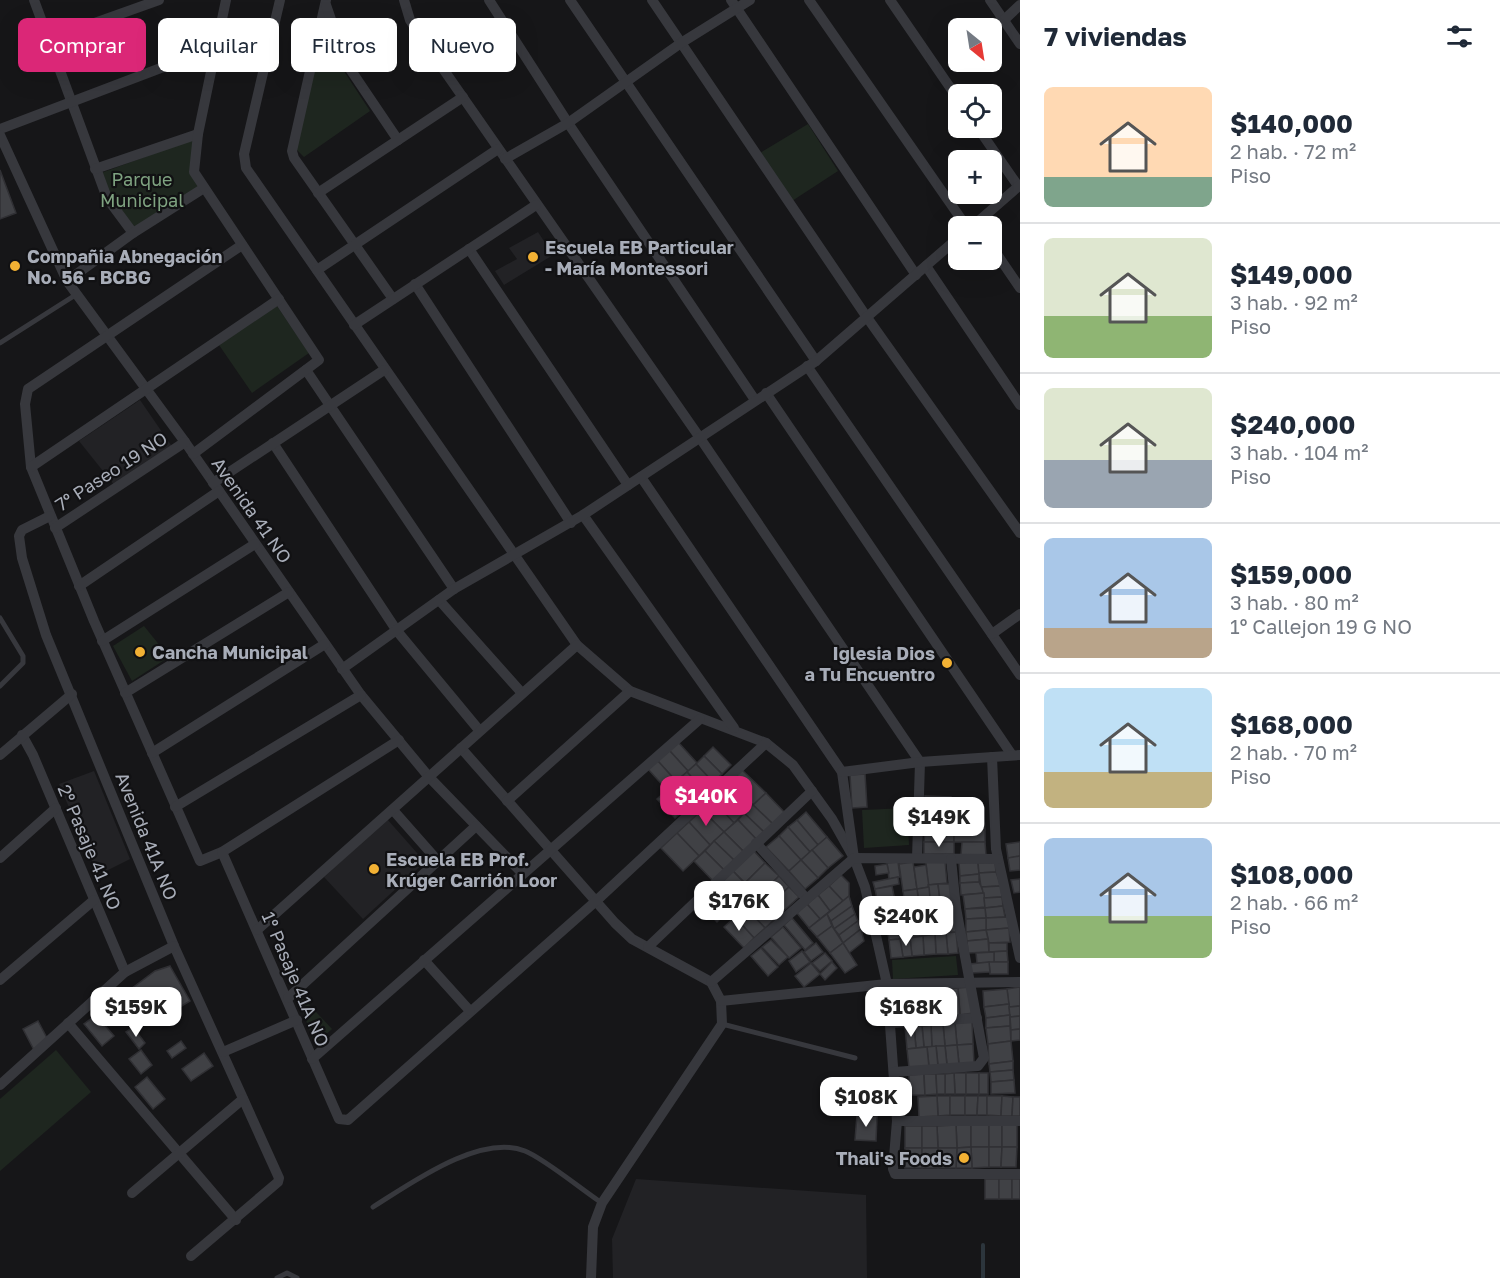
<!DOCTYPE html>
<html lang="es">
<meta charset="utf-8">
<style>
body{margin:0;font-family:"Golos Text",sans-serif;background:#f2f2f3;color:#1f2937;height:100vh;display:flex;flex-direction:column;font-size:22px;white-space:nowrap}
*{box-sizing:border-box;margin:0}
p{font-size:20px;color:#747a83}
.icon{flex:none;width:33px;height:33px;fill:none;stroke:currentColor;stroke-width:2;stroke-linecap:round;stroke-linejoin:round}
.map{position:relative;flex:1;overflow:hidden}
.sheet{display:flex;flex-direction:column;background:#fff;width:480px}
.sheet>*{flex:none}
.guide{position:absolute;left:18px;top:18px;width:570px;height:54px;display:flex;gap:12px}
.needle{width:39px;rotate:150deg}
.fabs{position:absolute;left:948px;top:18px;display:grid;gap:12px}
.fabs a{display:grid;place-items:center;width:54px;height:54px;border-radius:9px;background:#fff;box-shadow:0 6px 24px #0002;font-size:30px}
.price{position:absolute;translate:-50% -51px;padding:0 14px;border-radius:12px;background:#fff;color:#222;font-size:20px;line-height:39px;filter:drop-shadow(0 2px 3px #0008)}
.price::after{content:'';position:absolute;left:50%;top:36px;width:18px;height:14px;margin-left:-9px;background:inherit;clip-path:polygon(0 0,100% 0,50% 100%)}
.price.active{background:#db2777;color:#fff}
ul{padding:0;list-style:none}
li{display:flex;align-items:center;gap:18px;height:150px;padding:0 24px}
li+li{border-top:2px solid #e0e1e3}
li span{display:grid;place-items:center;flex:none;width:168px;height:120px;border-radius:9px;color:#555}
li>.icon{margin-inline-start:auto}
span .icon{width:72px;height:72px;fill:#fffc;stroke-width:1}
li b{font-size:26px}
h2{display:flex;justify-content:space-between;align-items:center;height:72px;padding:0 24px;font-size:26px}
.chip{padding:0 21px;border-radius:9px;background:#fff;box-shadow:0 6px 24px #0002;font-size:21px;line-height:54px}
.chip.active{background:#db2777;color:#fff}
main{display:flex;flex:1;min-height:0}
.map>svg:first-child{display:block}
.built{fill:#222225}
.green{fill:#1e261f}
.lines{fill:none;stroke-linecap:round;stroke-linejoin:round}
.stream{stroke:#2c353c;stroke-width:4}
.building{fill:#404145;stroke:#303034;stroke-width:1.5}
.lane{stroke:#37383d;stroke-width:5}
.street{stroke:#37383d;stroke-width:10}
.poi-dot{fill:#f2b134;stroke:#111113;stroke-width:2}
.labels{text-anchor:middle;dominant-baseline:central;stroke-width:4.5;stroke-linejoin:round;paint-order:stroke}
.park-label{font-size:18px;fill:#7fa381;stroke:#111113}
.poi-label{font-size:18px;font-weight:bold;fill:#a8adb8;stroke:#111113;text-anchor:start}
.street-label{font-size:18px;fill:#a8adb8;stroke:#111113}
</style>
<main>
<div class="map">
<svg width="1020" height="1278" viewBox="0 0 1020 1278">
<rect width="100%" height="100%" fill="#161618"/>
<g class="built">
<path d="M538,232L553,255L504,285L495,271L517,259L509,248Z"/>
<path d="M140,400L173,448L115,486L79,441Z"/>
<path d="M94,771L130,859L98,875L59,784Z"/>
<path d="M387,819L425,862L363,919L324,877Z"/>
<path d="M636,1179L866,1195L867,1278H613L612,1239Z"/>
</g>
<g class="green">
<path d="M325,20L330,21L337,45L334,56L370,111L304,157L295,148Z"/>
<path d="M808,124L838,171L792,201L760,153Z"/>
<path d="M194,139L199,187L135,228L111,198L101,173Z"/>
<path d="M277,306L309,353L252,393L219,345Z"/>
<path d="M144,626L169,657L132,681L113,646Z"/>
<path d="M907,808L909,845L864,848L862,810Z"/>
<path d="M956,956L958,975L893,979L892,960Z"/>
<path d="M303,998L332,1029L315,1044L299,1002Z"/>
<path d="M56,1050L91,1092L0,1171V1099Z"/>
</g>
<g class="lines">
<path class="stream" d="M983,1245V1278"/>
</g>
<g class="building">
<path d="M0,170L16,213L0,219Z"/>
<path d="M678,742L697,763L688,771L669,750Z"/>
<path d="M713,747L731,765L722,774L704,756Z"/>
<path d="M669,750L688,771L676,781L657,760Z"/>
<path d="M704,756L722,774L713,782L696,764Z"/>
<path d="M657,760L676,781L667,790L648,769Z"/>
<path d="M696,764L713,782L704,791L687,772Z"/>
<path d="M742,770L766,793L753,805L730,782Z"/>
<path d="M687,772L704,791L687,807L669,788Z"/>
<path d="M865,774L867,807L852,808L850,775Z"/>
<path d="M730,782L753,805L744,813L722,790Z"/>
<path d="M669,788L687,807L675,818L657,799Z"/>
<path d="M722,790L744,813L734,823L712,799Z"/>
<path d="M766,793L786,814L774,825L753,805Z"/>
<path d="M925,796L951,797L952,806L925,807Z"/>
<path d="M712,799L734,823L724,832L702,810Z"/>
<path d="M753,805L774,825L765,833L744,813Z"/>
<path d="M952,806L953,817L924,818L925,807Z"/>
<path d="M952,806L984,807V818L953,817Z"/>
<path d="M702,810L724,832L710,845L689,822Z"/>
<path d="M806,812L827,837L818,845L797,820Z"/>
<path d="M744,813L765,833L757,840L738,820Z"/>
<path d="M953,817L954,830H925L924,818Z"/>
<path d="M953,817L984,818L985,830H954Z"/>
<path d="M738,820L757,840L744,852L724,832Z"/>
<path d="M797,820L818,845L810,852L788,827Z"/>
<path d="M689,822L710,845L699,856L677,833Z"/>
<path d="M788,827L810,852L801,860L779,836Z"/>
<path d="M925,830H954V842H924Z"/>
<rect x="954" y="830" width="31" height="12"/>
<path d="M724,832L744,852L735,861L714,841Z"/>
<path d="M677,833L699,856L683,871L661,848Z"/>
<path d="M779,836L801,860L789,871L766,847Z"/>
<path d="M827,837L843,856L828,868L812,850Z"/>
<path d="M714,841L735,861L725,871L705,851Z"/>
<rect x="924" y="842" width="30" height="12"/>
<path d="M962,842H985L986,855H961Z"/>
<path d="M1020,842V856L1008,858L1006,844Z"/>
<path d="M812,850L828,868L818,878L801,860Z"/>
<path d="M705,851L725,871L714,882L694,861Z"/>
<path d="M754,851L765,863L745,883L733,871Z"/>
<path d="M1020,856V870L1010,871L1008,858Z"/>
<path d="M801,860L818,878L805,889L789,871Z"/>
<path d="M945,861L947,883L928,885L926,862Z"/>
<path d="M898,862L900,877L889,879L887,863Z"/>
<path d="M913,862L917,889L903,891L899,864Z"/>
<path d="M978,862L979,874L960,876L959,863Z"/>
<path d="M995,862L996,872L979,873L978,863Z"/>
<path d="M765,863L779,876L758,897L745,883Z"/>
<path d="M887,864L889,873L876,875L875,866Z"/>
<path d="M926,865L929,887L917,889L914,867Z"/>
<path d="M733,871L751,890L740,901L722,882Z"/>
<path d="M996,872L1001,886L981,887L979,873Z"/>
<path d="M979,874V882L960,883V876Z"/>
<path d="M841,875L849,883V896L843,901L829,886Z"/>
<path d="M779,876L789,887L768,907L758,897Z"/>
<path d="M898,877L899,884L875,889L873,882Z"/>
<path d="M1020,879V892L1014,893L1011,880Z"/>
<path d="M722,882L740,901L728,911L710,893Z"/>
<path d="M979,882L984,893L961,895L960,883Z"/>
<path d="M938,884L941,908L931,909L928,885Z"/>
<path d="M938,884H952L954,906L941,908Z"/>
<path d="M829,886L843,901L830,911L818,895Z"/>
<path d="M892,886L896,906L879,909L875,889Z"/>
<path d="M1001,886L1002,897L984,898L982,887Z"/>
<path d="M789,887L799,897L777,917L768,907Z"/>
<path d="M929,887L931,909L920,911L917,889Z"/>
<path d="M917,889L919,904L905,906L903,891Z"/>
<path d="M710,893L728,911L717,922L699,903Z"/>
<path d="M984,893L985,907L965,909L963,895Z"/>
<path d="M818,895L830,911L820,919L807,904Z"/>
<path d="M849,896L852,906L831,921L827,914Z"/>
<path d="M758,897L777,917L765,928L746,908Z"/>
<path d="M1002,897L1003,906L985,908L984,898Z"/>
<path d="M807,904L820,919L809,928L797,913Z"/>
<path d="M852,906L855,914L834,929L831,921Z"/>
<path d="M1003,906L1005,917L986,918L985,908Z"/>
<path d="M746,908L765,928L754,938L735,917Z"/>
<path d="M985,908L986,918L966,919L965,909Z"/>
<path d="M954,912L956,932L946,933L943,913Z"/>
<path d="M943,913L946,933L935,934L932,915Z"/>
<path d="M827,914L832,926L817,937L809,928Z"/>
<path d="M855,914L858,921L839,935L834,929Z"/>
<path d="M932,915L935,934L923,936L920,916Z"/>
<path d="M920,916L923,936L910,938L908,918Z"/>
<path d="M735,917L754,938L744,948L724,927Z"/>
<path d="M1008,917L1009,928L986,930V918Z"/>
<path d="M792,918L813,943L805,950L784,925Z"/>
<path d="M908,918L910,938L900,939L898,920Z"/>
<path d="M986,918V930L966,932V919Z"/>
<path d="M898,920L900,939L889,940L886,922Z"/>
<path d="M858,921L861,929L843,943L839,935Z"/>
<path d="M832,926L843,943L830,953L817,937Z"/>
<path d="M783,927L801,948L789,958L771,937Z"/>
<path d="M1009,928L1010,942L989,943L986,930Z"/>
<path d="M861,929L864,941L849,953L843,943Z"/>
<path d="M986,930L988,939L967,941L966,932Z"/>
<path d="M956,932L958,953L948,954L946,933Z"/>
<path d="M946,933L948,954H936L935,934Z"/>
<path d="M935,934L936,954L924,955L923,936Z"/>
<path d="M923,936L924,955L912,956L910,938Z"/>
<path d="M910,938L912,956L903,957L900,939Z"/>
<path d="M900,939L903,957L891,958L889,940Z"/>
<path d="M988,939L989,952L968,953L967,941Z"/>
<path d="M771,940L788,957L779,965L762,947Z"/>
<path d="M816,943L823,952L811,961L804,952Z"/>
<path d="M843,943L857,965L845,973L830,953Z"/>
<path d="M989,943H1007V951L989,952Z"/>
<path d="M761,948L778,967L768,976L751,956Z"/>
<path d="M802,951L810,962L796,972L789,961Z"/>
<path d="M1007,951L1008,962H994V952H989Z"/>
<path d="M994,952V962L977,963L976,953Z"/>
<path d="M825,953L832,961L820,971L812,963Z"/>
<path d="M832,962L837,968L825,980L820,974Z"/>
<path d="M989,962H1008V974H990Z"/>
<path d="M989,962L990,972L971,973L970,964Z"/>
<path d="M811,963L820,974L804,987L795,976Z"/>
<path d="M170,966L190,1001L165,1016L149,995L134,1005L123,995L155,971Z"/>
<path d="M970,987L973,1013L960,1015L958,988Z"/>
<path d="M1020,987V1006L1009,1007L1007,989Z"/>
<path d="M958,988L960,1015L948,1016L946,989Z"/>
<path d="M946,989L948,1016L937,1017L936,990Z"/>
<path d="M1007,989L1009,1004L984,1007L983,991Z"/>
<path d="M936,990L937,1017H927L925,991Z"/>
<path d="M925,991L927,1017L912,1018L911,992Z"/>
<path d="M911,992L912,1018L897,1019L895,993Z"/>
<path d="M1009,1004L1010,1015L986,1018L984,1007Z"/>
<path d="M1020,1006V1016L1010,1017L1009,1007Z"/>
<path d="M96,1015L114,1036L102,1046L84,1024Z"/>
<path d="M1010,1015V1026L986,1028V1018Z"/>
<path d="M1020,1016V1029L1011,1030L1010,1017Z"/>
<path d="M38,1021L47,1038L34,1050L23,1029Z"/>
<path d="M972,1022L973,1044L957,1045L955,1023Z"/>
<path d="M955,1023L957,1045L945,1046L943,1024Z"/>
<path d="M943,1024L945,1046L932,1047L931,1025Z"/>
<path d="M931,1025L932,1047H924L922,1026Z"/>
<path d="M914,1026H922L924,1047L916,1048Z"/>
<path d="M914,1026L916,1048L907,1049L905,1027Z"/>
<path d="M1010,1026L1011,1041L988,1044L986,1028Z"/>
<path d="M133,1027L145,1043L139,1049L126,1032Z"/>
<path d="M1020,1029V1040L1011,1041V1030Z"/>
<path d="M181,1041L186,1048L172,1058L167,1051Z"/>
<path d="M1011,1041L1013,1061L989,1064L988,1044Z"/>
<path d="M973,1044L974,1063L959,1064L957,1045Z"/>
<path d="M957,1045L959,1064L947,1065L945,1046Z"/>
<path d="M936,1046H945L947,1065L938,1066Z"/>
<path d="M936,1046L938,1066L929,1067L927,1047Z"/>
<path d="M927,1047L929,1067L909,1068L907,1049Z"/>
<path d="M141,1050L152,1065L141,1074L129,1059Z"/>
<path d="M204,1053L213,1066L191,1081L182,1069Z"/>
<path d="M1013,1061V1070L990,1072L989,1064Z"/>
<path d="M1013,1070L1014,1080L991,1082L990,1072Z"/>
<path d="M954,1073H966V1094H955Z"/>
<path d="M954,1073L955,1094H945V1074Z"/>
<rect x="966" y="1073" width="13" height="21"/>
<rect x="979" y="1073" width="9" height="21"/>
<path d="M924,1074L925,1095H910L909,1075Z"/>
<path d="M924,1074H936L937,1094L925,1095Z"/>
<path d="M936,1074H945V1094H937Z"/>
<path d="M147,1077L165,1099L153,1109L135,1087Z"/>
<path d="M1014,1080L1015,1093L991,1094V1082Z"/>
<path d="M937,1096H950V1115L938,1116Z"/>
<path d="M937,1096L938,1116L919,1117L918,1097Z"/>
<rect x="950" y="1096" width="15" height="19"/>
<path d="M965,1096H978L977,1115H965Z"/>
<path d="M978,1096H987V1115H977Z"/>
<path d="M987,1096H1002L1001,1116L987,1115Z"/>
<path d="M1002,1096L1013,1097L1012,1116H1001Z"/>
<path d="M1013,1097H1020V1116H1012Z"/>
<path d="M857,1115L877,1116L876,1141L855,1140Z"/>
<path d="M956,1125H971V1147L957,1148Z"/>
<path d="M956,1125L957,1148H938L937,1126Z"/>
<rect x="971" y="1125" width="18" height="22"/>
<rect x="989" y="1125" width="13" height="22"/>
<rect x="1002" y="1125" width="15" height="22"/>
<rect x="905" y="1126" width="17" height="22"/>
<path d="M922,1126H937L938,1148H922Z"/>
<path d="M971,1147H989V1167L972,1168Z"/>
<path d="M971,1147L972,1168H956L957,1148Z"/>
<path d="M989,1147H1002L1001,1167H989Z"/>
<path d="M1002,1147H1017L1016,1167H1001Z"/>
<rect x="905" y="1148" width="17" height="20"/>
<rect x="922" y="1148" width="16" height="20"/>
<path d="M938,1148H957L956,1168H938Z"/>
<rect x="985" y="1179" width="14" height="20"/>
<rect x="999" y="1179" width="13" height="20"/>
<rect x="1012" y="1179" width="8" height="20"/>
</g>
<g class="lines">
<g class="lane">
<path d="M0,343L77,294"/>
<path d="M0,618L23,656V663L0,686"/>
<path d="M722,1024L855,1058"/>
<path d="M373,1207C410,1184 480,1133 525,1151C545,1159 582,1190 602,1203"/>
<path d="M277,1278L287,1273L297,1278"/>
</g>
<g class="street">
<path d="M34,0L107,198L133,233"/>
<path d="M280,0L244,154L246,168L577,645L630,691L766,743L793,765L832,819L854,858"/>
<path d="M326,0L292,151L294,158L393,299"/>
<path d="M404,0L410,20L423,40L700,438L920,762L917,858"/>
<path d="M489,0L568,123L755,400"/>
<path d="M570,0L816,361"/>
<path d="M652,0L866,316L1020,533"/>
<path d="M731,0L916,275"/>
<path d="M809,0L966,226"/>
<path d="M890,0L958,99"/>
<path d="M990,0L1020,44"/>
<path d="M326,5L346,63L398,140"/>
<path d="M1004,20L1020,5"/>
<path d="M47,40L159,0"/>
<path d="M978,128L1018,186"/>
<path d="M0,129L216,47"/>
<path d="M0,135L67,281L185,442L361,695L429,777L522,873"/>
<path d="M505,159L568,123L681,43L750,0"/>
<path d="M95,169L198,134"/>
<path d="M318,193L463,97"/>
<path d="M973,226L1020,185"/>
<path d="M242,245L28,389L25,404L31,467L94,621L200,861L222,852L399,740"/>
<path d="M992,247L1020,288"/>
<path d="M469,249L628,485"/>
<path d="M926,266L1020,405"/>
<path d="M317,270L498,149"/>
<path d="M67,281L133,233L204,188"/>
<path d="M415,284L571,523"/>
<path d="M354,325L536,205"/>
<path d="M807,366L1020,675"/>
<path d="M306,370L454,589"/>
<path d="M766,393L1012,755"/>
<path d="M273,443L397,631L479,730"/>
<path d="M193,454L319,360L194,172L198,134L226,0"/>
<path d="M31,467L279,299"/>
<path d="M641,477L842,772L854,858L865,887L887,984L897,1121L893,1169L895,1174H1020"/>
<path d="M213,483L384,370"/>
<path d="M583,515L734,728"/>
<path d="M50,516L22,530L19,536L22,558L46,635L174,946L279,1178L278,1182L191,1256"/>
<path d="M55,528L185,442"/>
<path d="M79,586L219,491"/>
<path d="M439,600L521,692"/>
<path d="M992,634L1020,614"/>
<path d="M102,641L255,544"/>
<path d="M342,669L454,589L583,515L816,361L958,238"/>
<path d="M125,693L289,592"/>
<path d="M22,735L33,755L125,972"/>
<path d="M461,748L615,923L632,939L711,982L721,1001L722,1024L602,1203L593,1227L591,1278"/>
<path d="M152,753L325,644"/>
<path d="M0,755L72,694"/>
<path d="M992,757L996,849L1020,958"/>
<path d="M842,772L920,762L1020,755"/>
<path d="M507,801L630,691"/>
<path d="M175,807L361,695"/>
<path d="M393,810L438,861"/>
<path d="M756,843L807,899"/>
<path d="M222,852L339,1119L348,1120L596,901L766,743"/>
<path d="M0,858L56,808"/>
<path d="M872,919L956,908"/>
<path d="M257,930L577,645"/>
<path d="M648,947L812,791"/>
<path d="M424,960L470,1011"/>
<path d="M0,980L94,900"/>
<path d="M711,982L854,858L998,859"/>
<path d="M288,998L476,826"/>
<path d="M721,1001L887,984L1020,982"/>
<path d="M68,1023L236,1220"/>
<path d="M891,1023L977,1018"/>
<path d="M223,1052L297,1020"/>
<path d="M312,1059L700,719"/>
<path d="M894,1072L978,1066L984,1058L956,908L951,859"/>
<path d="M0,1085L125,972L174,946"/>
<path d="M897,1121H1020"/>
<path d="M132,1193L243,1099"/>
</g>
</g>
<g class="poi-dot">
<circle cx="533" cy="257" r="6"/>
<circle cx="15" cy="266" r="6"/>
<circle cx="140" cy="652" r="6"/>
<circle cx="947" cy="663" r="6"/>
<circle cx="374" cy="869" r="6"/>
<circle cx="964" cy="1158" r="6"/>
</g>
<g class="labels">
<g class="park-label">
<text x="142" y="179">Parque<tspan x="142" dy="21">Municipal</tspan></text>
</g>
<g class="poi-label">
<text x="545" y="247">Escuela EB Particular<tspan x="545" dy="21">- María Montessori</tspan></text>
<text x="27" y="256">Compañia Abnegación<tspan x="27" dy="21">No. 56 - BCBG</tspan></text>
<text x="152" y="652">Cancha Municipal</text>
<text x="935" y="653" text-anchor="end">Iglesia Dios<tspan x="935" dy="21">a Tu Encuentro</tspan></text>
<text x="386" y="859">Escuela EB Prof.<tspan x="386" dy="21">Krúger Carrión Loor</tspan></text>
<text x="952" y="1158" text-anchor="end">Thali's Foods</text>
</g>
<g class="street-label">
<text transform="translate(111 471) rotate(-33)">7º Paseo 19 NO</text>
<text transform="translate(252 510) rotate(55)">Avenida 41 NO</text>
<text transform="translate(147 836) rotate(68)">Avenida 41A NO</text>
<text transform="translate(90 847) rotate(67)">2º Pasaje 41 NO</text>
<text transform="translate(296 979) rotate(67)">1º Pasaje 41A NO</text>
</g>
</g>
</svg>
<div class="fabs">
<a><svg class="needle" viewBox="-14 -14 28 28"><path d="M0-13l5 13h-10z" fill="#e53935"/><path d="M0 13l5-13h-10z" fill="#747a83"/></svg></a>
<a><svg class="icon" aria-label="locate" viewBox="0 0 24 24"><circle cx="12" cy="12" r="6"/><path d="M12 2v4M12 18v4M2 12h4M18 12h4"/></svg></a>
<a>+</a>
<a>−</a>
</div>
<b class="price active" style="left:706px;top:827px">$140K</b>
<b class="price" style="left:939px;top:848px">$149K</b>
<b class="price" style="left:739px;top:932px">$176K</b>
<b class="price" style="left:906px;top:947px">$240K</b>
<b class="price" style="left:136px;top:1038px">$159K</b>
<b class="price" style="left:911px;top:1038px">$168K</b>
<b class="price" style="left:866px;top:1128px">$108K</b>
<div class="guide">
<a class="chip active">Comprar</a>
<a class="chip">Alquilar</a>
<a class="chip">Filtros</a>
<a class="chip">Nuevo</a>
</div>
</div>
<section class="sheet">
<h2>7 viviendas<svg class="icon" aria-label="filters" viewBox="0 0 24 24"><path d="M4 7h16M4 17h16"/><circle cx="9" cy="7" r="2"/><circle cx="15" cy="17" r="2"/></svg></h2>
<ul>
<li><span style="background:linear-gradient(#ffd9b3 75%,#7fa58c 0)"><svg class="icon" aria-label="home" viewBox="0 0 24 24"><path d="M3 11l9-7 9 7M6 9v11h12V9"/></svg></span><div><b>$140,000</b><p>2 hab. · 72 m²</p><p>Piso</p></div></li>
<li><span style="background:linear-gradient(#dfe7d0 65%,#8fb573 0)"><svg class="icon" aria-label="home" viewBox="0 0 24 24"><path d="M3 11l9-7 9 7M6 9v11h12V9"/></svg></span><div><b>$149,000</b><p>3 hab. · 92 m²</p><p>Piso</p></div></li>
<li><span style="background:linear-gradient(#dfe7d0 60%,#9aa5b1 0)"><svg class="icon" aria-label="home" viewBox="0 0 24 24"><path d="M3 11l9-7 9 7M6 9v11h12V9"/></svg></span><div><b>$240,000</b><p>3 hab. · 104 m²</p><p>Piso</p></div></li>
<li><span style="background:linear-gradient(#a9c7e8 75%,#b9a48a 0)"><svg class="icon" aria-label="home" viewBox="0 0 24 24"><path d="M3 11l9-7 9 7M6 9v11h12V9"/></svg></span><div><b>$159,000</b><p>3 hab. · 80 m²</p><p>1º Callejon 19 G NO</p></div></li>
<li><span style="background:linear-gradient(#bfe0f5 70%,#c2b280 0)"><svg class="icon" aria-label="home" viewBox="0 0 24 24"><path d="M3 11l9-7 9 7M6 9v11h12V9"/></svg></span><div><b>$168,000</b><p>2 hab. · 70 m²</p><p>Piso</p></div></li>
<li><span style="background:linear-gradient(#a9c7e8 65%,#8fb573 0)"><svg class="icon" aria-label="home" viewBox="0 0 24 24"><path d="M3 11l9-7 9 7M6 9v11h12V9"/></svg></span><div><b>$108,000</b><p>2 hab. · 66 m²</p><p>Piso</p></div></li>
</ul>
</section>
</main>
